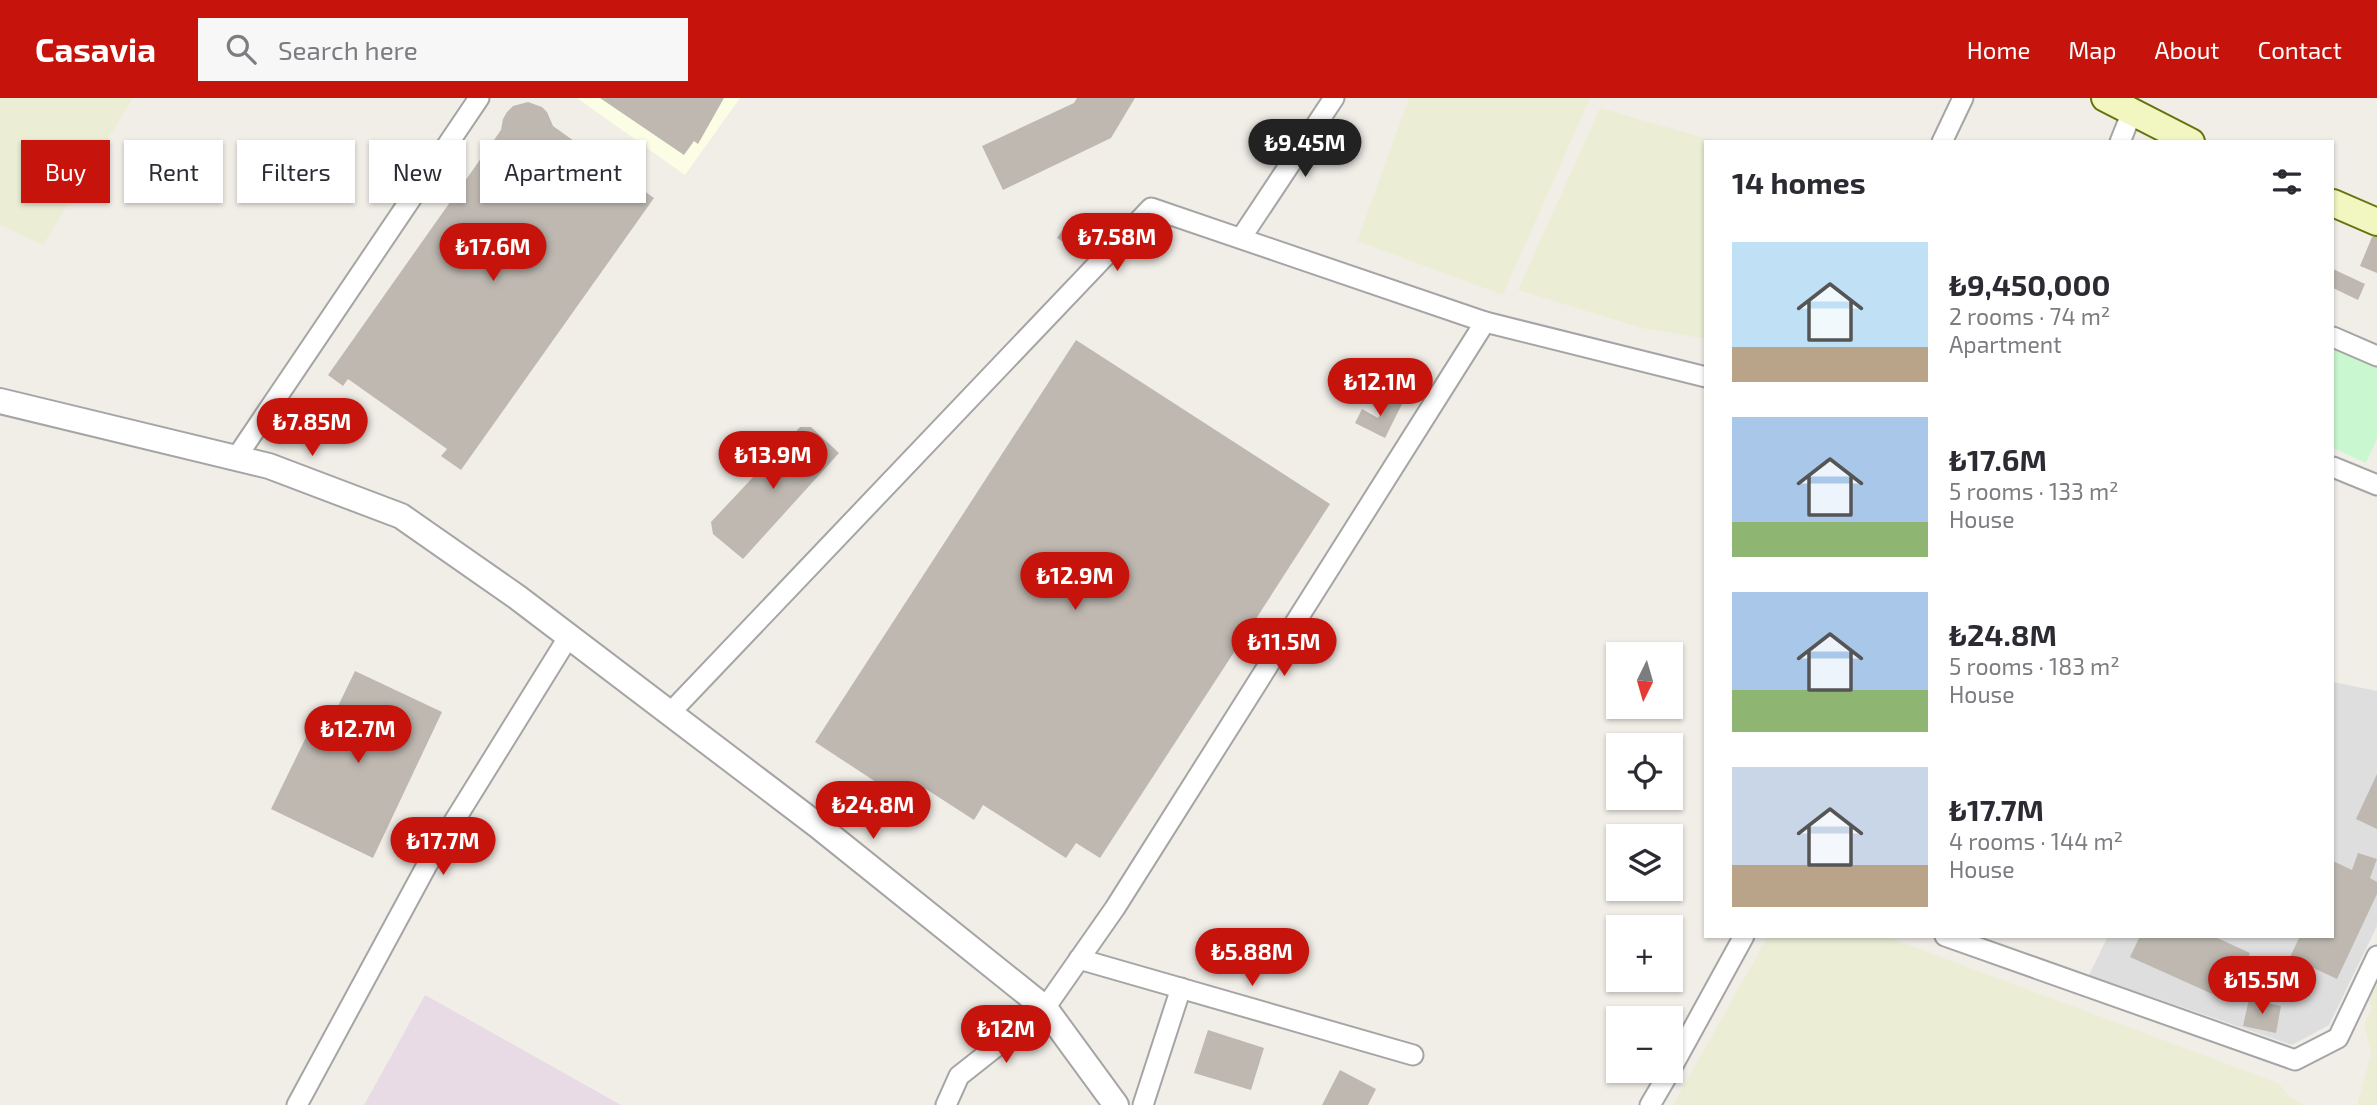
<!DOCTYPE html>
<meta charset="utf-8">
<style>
body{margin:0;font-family:"Exo 2",sans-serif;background:#f7f7f7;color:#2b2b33;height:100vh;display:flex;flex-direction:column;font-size:26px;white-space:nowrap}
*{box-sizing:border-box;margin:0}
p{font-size:23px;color:#7c7c81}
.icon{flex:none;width:38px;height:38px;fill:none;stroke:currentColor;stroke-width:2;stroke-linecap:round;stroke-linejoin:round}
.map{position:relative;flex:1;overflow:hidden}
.panel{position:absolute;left:1704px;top:42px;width:630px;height:798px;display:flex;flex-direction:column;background:#fff;border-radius:0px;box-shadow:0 2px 5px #0004}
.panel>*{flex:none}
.banner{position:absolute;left:21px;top:42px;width:665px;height:63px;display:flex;gap:14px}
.needle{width:46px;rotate:185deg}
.buttons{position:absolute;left:1606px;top:544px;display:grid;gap:14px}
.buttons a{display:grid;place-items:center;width:77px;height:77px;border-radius:0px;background:#fff;box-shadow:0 2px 5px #0004;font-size:35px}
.price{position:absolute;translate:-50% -60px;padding:0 16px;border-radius:24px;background:#c6130c;color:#fff;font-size:23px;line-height:46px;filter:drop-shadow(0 2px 4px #0008)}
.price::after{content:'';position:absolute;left:50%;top:42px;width:21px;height:16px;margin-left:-10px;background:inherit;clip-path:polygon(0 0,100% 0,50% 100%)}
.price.on{background:#222;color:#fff}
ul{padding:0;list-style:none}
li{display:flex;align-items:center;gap:21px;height:175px;padding:0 28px}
li span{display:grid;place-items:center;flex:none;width:196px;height:140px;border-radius:0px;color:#555}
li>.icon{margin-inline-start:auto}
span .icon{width:84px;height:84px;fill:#fffc;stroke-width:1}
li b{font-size:30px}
h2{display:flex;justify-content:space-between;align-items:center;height:84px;padding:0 28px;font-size:30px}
.tag{padding:0 24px;border-radius:0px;background:#fff;box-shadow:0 2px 5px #0004;font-size:24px;line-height:63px}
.tag.on{background:#c6130c;color:#fff}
header{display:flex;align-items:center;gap:42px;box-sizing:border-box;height:98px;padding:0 35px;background:#c6130c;color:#fff}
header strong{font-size:33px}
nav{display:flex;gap:38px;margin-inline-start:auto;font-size:24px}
.search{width:490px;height:63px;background:#f7f7f7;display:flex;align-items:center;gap:18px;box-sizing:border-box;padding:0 24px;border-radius:0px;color:#7c7c81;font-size:26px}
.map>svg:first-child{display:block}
.residential{fill:#dfdede}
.industrial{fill:#e9dbe6}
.education{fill:#fcfde5}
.farmland{fill:#ebeed5}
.park{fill:#c9f7cf}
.building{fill:#beb8b1}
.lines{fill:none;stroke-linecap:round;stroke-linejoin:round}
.minor-casing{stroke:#a5a5a5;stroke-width:23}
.tertiary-casing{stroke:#a5a5a5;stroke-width:28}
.secondary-casing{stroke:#65740c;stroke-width:30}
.minor{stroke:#fff;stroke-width:19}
.tertiary{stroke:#fff;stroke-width:24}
.secondary{stroke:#f2f6c1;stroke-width:26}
</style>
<header>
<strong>Casavia</strong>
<div class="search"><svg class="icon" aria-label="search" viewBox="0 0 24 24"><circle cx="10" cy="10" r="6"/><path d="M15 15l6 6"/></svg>Search here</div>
<nav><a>Home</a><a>Map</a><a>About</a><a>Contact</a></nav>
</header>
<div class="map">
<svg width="2377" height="1007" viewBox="0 0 2377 1007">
<rect width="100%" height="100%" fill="#f1eee8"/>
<path class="residential" d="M2333,584L2377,593V828L2329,927L2292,947L2089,877L2108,838H2333Z"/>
<path class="industrial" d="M425,897L621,1007H364Z"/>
<path class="education" d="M577,0H740L685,77Z"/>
<g class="farmland">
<path d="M0,0H133L43,147L0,127Z"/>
<path d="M1409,0H1590L1503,197L1357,143Z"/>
<path d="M1600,10L1719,44H1706V241L1641,230L1518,192Z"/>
<path d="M1768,838H1885L2278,985L2290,999L2304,1007H1673Z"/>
<path d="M2377,864V1007H2357L2371,956L2364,926L2372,909L2362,890Z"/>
</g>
<path class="park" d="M2333,249L2377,269V340L2366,365L2333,350Z"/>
<g class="building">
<path d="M600,0H724L698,46L694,43L684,57Z"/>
<path d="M1077,0H1135L1111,40L1003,92L982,48L1074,5Z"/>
<path d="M528,4L542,9L547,14L553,28L654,100L461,372L441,358L447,351L348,281L343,288L328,277L501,32L503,21L507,14L513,8Z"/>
<path d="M1072,118L1094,133L1080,155L1057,140Z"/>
<path d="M2372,139H2377V175L2360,168Z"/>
<path d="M2333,171L2365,186L2358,202L2333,190Z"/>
<path d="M1076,242L1330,406L1252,527L1260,533L1251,547L1242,542L1100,760L1076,745L1066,760L983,707L974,722L926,691L914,709L815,644Z"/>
<path d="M1388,299L1402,306L1385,340L1355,325L1362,311L1378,320Z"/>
<path d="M800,329H811L839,355L743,461L713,436L711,424Z"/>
<path d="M355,573L442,614L373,760L271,711L312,627L326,633Z"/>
<path d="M2377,676V731L2356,721Z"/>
<path d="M2358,755L2377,761L2370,780L2377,784V796L2337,881L2290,859L2300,838H2333V763L2352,772Z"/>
<path d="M2140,838H2213L2250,855L2228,903L2130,859Z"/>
<path d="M2249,901L2281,908L2276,935L2243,928Z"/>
<path d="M1208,932L1264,950L1251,992L1194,975Z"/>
<path d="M1340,972L1376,991L1368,1007H1322Z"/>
</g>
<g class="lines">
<defs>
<g id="minor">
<path d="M1942,44L1963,0"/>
<path d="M2120,44L2132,14"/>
<path d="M1241,140L1334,0"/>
<path d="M2333,239L2377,258"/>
<path d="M236,360L479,0"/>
<path d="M2333,369L2377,387"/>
<path d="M670,615L1151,110L1485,224L1706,279"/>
<path d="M1945,838L2295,962L2338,940L2377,858"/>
<path d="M1079,861L1413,957"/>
<path d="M1671,971L1744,838"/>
<path d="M297,1007L427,767L569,538"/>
<path d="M946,1007L959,978L1045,910L1115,810L1485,224"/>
<path d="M1143,1007L1181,890"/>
<path d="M1650,1007L1670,973"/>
</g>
<path id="tertiary" d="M0,303L269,368L401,418L517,499L817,727L1045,910L1116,1007"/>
<g id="secondary">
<path d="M2105,0L2191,44"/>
<path d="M2333,105L2377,124"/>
</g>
</defs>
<use href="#minor" class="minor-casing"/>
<use href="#tertiary" class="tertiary-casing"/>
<use href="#secondary" class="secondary-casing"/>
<use href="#minor" class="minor"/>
<use href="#tertiary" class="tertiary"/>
<use href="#secondary" class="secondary"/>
</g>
</svg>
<div class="buttons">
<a><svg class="needle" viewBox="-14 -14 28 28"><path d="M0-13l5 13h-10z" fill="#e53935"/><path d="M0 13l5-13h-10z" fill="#7c7c81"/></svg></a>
<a><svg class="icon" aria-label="locate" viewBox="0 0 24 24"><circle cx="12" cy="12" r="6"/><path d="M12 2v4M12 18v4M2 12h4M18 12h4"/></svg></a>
<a><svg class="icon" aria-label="layers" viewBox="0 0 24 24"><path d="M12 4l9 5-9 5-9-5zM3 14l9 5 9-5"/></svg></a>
<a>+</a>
<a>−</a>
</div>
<b class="price on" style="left:1305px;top:81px">₺9.45M</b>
<b class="price" style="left:1117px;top:175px">₺7.58M</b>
<b class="price" style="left:493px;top:185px">₺17.6M</b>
<b class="price" style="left:1380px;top:320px">₺12.1M</b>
<b class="price" style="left:312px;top:360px">₺7.85M</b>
<b class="price" style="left:773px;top:393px">₺13.9M</b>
<b class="price" style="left:1075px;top:514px">₺12.9M</b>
<b class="price" style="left:1284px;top:580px">₺11.5M</b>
<b class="price" style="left:358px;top:667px">₺12.7M</b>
<b class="price" style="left:873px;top:743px">₺24.8M</b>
<b class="price" style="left:443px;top:779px">₺17.7M</b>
<b class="price" style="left:1252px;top:890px">₺5.88M</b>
<b class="price" style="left:2262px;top:918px">₺15.5M</b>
<b class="price" style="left:1006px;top:967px">₺12M</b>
<div class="banner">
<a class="tag on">Buy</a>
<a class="tag">Rent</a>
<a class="tag">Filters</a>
<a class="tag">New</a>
<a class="tag">Apartment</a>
</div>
<section class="panel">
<h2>14 homes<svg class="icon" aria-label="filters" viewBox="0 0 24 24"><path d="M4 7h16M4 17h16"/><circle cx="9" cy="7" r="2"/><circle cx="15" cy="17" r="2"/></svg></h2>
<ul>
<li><span style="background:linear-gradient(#bfe0f5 75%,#b9a48a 0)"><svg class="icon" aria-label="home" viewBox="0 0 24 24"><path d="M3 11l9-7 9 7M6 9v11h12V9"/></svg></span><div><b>₺9,450,000</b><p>2 rooms · 74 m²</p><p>Apartment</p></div></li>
<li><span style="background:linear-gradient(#a9c7e8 75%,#8fb573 0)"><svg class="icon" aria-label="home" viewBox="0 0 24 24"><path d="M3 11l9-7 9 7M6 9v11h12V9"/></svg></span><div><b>₺17.6M</b><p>5 rooms · 133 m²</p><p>House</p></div></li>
<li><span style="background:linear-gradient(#a9c7e8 70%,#8fb573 0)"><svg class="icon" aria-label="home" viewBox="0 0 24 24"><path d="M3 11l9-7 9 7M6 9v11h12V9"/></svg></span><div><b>₺24.8M</b><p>5 rooms · 183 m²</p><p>House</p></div></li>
<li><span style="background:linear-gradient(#c9d6e8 70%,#b9a48a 0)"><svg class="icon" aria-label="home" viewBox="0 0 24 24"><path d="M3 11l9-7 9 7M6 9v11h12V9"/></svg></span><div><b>₺17.7M</b><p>4 rooms · 144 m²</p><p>House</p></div></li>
</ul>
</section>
</div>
